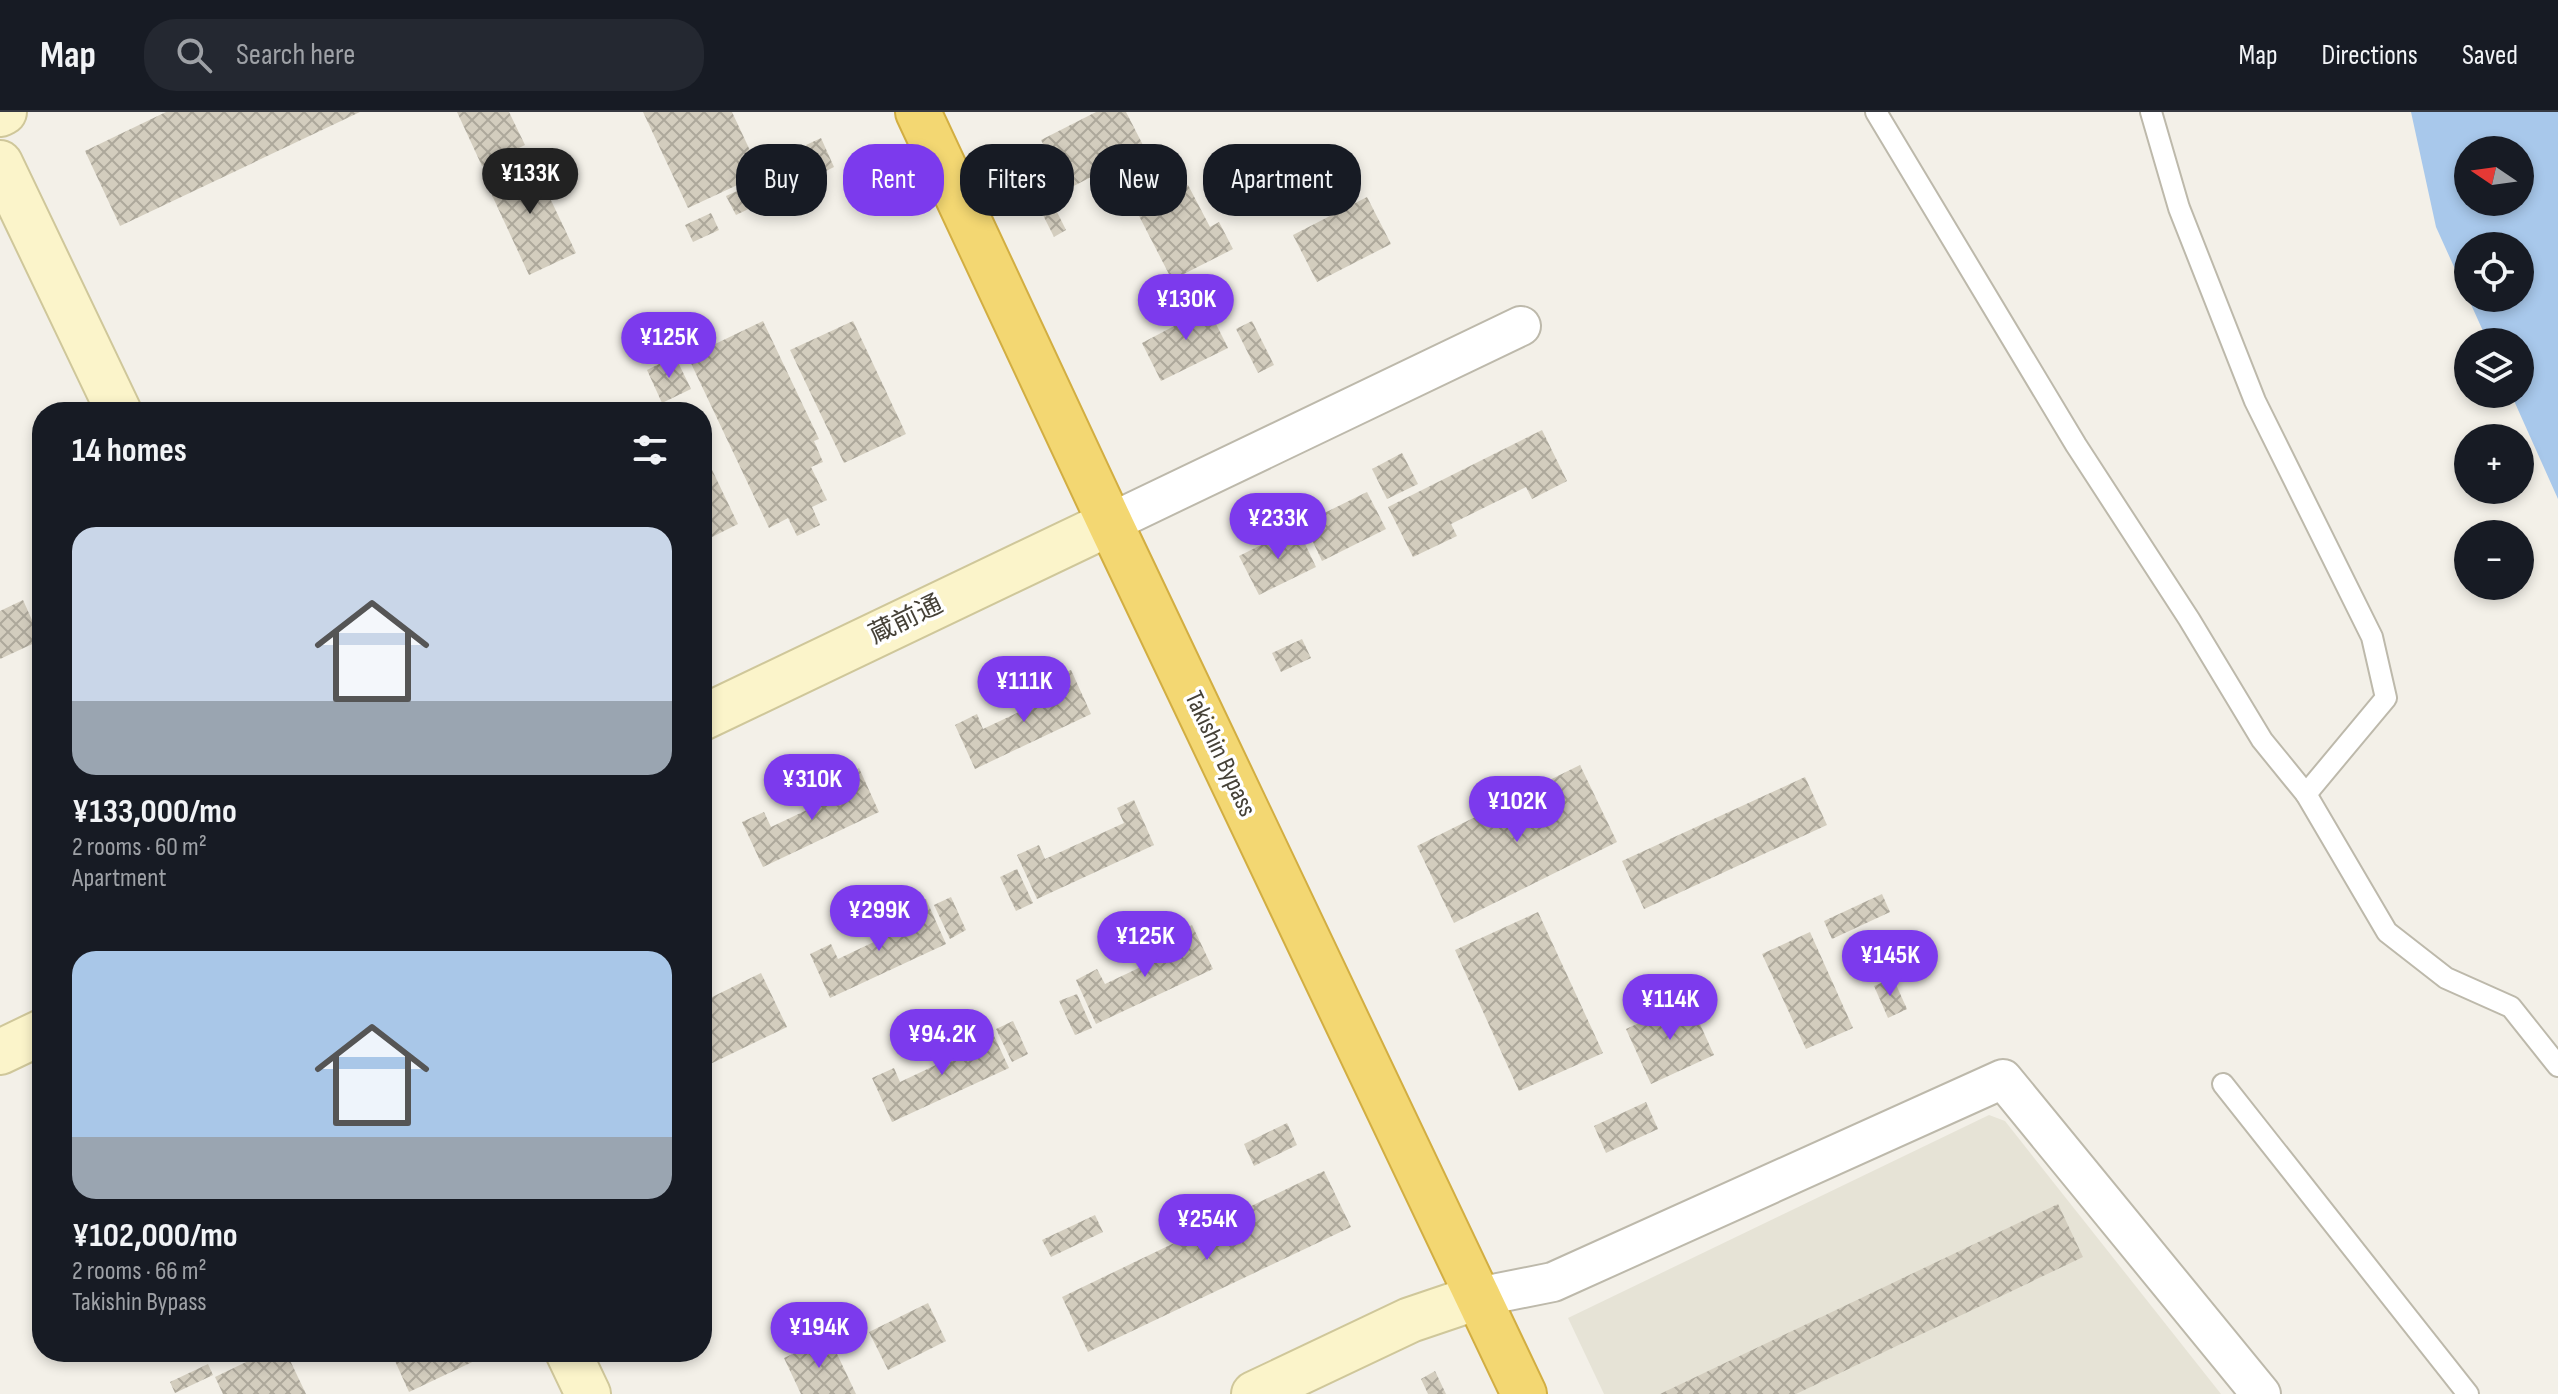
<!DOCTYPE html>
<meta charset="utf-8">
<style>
body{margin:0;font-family:"Sofia Sans Condensed","Noto Sans JP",sans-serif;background:#242831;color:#f1f3f6;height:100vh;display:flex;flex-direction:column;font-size:30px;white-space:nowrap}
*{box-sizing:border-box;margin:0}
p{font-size:26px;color:#9ea1a6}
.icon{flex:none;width:44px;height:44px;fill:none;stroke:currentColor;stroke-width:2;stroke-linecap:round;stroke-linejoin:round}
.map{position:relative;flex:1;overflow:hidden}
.side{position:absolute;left:32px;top:290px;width:680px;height:960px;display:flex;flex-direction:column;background:#171b24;border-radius:32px;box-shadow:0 4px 12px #0003}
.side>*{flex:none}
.top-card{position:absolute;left:736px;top:32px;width:760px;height:72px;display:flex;gap:16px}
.needle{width:52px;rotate:283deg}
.tools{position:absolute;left:2454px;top:24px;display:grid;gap:16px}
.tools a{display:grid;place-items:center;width:80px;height:80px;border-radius:50%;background:#171b24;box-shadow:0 4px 12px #0003;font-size:40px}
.price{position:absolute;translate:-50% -68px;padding:0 18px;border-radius:28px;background:#7c3aed;color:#fff;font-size:26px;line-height:52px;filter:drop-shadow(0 2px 4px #0008)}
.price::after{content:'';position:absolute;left:50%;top:48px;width:24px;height:18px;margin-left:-12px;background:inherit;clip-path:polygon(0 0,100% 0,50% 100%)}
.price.selected{background:#222;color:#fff}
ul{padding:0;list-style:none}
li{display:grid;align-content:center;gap:16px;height:424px;padding:0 40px}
li span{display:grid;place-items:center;height:248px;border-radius:24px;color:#555}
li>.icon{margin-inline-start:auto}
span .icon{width:144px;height:144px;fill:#fffc;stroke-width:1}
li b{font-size:34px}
h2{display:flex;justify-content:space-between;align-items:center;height:96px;padding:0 40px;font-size:34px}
.pill{padding:0 28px;border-radius:32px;background:#171b24;box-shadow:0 4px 12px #0003;font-size:28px;line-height:72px}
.pill.selected{background:#7c3aed;color:#fff}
header{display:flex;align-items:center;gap:48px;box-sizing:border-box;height:112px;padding:0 40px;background:#171b24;border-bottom:2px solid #363941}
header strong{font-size:38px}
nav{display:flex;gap:44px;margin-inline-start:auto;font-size:28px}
.search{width:560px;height:72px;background:#242831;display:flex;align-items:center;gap:20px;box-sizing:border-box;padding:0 28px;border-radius:32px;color:#9ea1a6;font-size:30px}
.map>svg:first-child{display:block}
.residential{fill:#e6e3d6}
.water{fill:#a8c8eb;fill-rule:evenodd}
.building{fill:url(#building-cross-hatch)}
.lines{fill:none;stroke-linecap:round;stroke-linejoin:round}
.lane-casing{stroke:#bdb9ab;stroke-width:24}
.street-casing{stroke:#bdb9ab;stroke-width:42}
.secondary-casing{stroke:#cfc79a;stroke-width:48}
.highway-casing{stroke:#d2ae42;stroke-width:48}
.lane{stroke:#fff;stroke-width:20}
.street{stroke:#fff;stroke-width:38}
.secondary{stroke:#fbf4ca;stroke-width:44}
.highway{stroke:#f3d772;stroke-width:44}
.labels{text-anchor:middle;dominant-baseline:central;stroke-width:7;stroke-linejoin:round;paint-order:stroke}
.street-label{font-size:26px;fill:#454137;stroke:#fff}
</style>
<header>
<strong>Map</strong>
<div class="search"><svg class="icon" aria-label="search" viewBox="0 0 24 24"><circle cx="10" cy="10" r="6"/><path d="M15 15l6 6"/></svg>Search here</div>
<nav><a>Map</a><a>Directions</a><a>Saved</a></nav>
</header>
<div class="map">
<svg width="2558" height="1282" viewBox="0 0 2558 1282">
<defs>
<pattern id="building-cross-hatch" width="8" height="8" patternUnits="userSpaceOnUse" patternTransform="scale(2)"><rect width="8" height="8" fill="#d3cdbe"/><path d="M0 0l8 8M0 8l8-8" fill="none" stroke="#ada89b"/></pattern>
</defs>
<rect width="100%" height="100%" fill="#f3f0e8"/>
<path class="residential" d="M1989,1003L2005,1009L2221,1282H1604L1568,1206Z"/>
<path class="water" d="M2411,0H2558V387L2511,282H2520V230H2488L2436,115ZM2468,38H2520V90H2468ZM2468,134H2520V186H2468Z"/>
<g class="building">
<path d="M166,0H360L120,114L85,39Z"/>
<path d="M457,0H509L525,33L482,54Z"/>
<path d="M643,0H732L761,62L688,96Z"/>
<path d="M1096,0H1126L1145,37L1066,78L1041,28Z"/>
<path d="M821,26L834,55L820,62L806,33Z"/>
<path d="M530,44L576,141L529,163L484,66Z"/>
<path d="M764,67L773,85L736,103L726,84Z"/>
<path d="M1188,73L1210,115L1219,110L1233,137L1172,168L1137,100Z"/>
<path d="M1367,85L1391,132L1317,170L1293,123Z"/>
<path d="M1052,90L1066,118L1054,125L1040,97Z"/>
<path d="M711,101L719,118L693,130L685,113Z"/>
<path d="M1204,188L1228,236L1161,269L1142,231L1178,212L1174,203Z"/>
<path d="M763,209L819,327L814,329L823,350L811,355L827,388L812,395L820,413L797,424L788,406L769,416L688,245Z"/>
<path d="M853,209L906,322L844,351L790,238Z"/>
<path d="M1252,209L1274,253L1258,261L1236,217Z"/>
<path d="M675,244L691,277L662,291L647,258Z"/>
<path d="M1542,318L1567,369L1532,387L1526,375L1451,412L1457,424L1413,445L1388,395Z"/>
<path d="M702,337L738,412L702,430Z"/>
<path d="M1402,341L1418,372L1387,387L1372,357Z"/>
<path d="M1367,380L1386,417L1322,449L1304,411Z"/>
<path d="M1297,415L1316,455L1259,483L1239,444Z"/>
<path d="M23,488L41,528L0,547V499Z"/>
<path d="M1302,527L1311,546L1281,560L1272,541Z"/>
<path d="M1071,558L1091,602L975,657L955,613L977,602L983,617L1061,580L1055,565Z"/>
<path d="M1580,653L1617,730L1454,811L1417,734Z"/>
<path d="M859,656L879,700L763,755L742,710L764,700L771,715L849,678L843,664Z"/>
<path d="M1805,665L1827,713L1644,797L1622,749Z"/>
<path d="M1134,688L1154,733L1037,787L1017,743L1039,733L1045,747L1124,711L1117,696Z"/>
<path d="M1017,757L1033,791L1016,799L1000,765Z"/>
<path d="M1882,782L1890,800L1832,827L1824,809Z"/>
<path d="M951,785L966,818L950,827L934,793Z"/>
<path d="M926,787L946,832L830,886L810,842L831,832L838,847L916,810L910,795Z"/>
<path d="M1538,800L1603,941L1519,979L1455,838Z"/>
<path d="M1192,813L1213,857L1096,912L1076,868L1097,857L1105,872L1183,835L1176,821Z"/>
<path d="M1810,820L1853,916L1806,937L1762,842Z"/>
<path d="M761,861L787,915L702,956V890Z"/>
<path d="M1893,866L1907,897L1888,906L1874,874Z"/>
<path d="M1077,882L1092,916L1075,923L1059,889Z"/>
<path d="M1689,888L1714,943L1651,972L1626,917Z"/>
<path d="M1013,909L1028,942L1012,950L996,917Z"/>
<path d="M988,911L1009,956L892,1010L872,966L894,956L900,970L978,933L972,919Z"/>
<path d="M1646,990L1658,1017L1606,1041L1594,1014Z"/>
<path d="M1287,1011L1297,1033L1254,1054L1244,1032Z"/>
<path d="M1324,1059L1351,1115L1088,1240L1062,1185Z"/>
<path d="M2058,1092L2083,1145L1796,1282H1660Z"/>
<path d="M1095,1103L1103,1120L1051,1145L1042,1128Z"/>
<path d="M928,1191L946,1229L888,1258L869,1220Z"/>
<path d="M829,1225L856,1282H801L784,1246Z"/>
<path d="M267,1240H286L306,1282H223L215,1265Z"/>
<path d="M391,1240H486L487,1243L409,1280Z"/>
<path d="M208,1252L213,1263L175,1281L170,1270Z"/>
<path d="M1435,1259L1446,1282H1428L1421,1267Z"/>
</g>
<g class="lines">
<defs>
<g id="lane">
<path d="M1876,0L2076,333L2189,507L2262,628L2306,682L2387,820L2446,866L2511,895L2558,954"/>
<path d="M2151,0L2179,96L2255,289L2372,525L2386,586L2306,682"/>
<path d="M2223,972L2468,1282"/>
</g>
<g id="street">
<path d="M1110,411L1521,214"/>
<path d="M1478,1185L1553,1170L2003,967L2261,1282"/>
</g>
<g id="secondary">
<path d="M0,2L4,0"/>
<path d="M0,51L119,300"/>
<path d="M702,606L1110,411"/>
<path d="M0,940L42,920"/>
<path d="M568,1240L588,1282"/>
<path d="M1254,1282L1410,1208L1478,1185"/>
</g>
<path id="highway" d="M918,0L1110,411L1524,1282"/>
</defs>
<use href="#lane" class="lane-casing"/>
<use href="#street" class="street-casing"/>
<use href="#secondary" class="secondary-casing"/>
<use href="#highway" class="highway-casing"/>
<use href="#lane" class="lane"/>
<use href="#street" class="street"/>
<use href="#secondary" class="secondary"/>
<use href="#highway" class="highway"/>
</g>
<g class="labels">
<g class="street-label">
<text transform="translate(906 508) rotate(-26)">蔵前通</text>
<text transform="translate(1220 642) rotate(65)">Takishin Bypass</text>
</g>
</g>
</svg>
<div class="tools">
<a><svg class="needle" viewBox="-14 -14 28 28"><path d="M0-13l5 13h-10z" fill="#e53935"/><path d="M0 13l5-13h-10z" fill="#9ea1a6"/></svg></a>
<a><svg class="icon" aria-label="locate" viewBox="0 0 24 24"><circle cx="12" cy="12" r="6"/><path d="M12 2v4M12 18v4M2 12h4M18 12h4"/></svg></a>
<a><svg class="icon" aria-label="layers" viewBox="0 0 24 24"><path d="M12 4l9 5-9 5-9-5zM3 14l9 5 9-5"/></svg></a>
<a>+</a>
<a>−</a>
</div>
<b class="price selected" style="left:530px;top:104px">¥133K</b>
<b class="price" style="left:1186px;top:230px">¥130K</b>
<b class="price" style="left:669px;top:268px">¥125K</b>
<b class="price" style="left:1278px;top:449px">¥233K</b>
<b class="price" style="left:1024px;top:612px">¥111K</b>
<b class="price" style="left:812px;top:710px">¥310K</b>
<b class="price" style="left:1517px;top:732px">¥102K</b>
<b class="price" style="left:879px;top:841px">¥299K</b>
<b class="price" style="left:1145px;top:867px">¥125K</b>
<b class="price" style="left:1890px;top:886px">¥145K</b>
<b class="price" style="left:1670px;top:930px">¥114K</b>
<b class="price" style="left:942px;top:965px">¥94.2K</b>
<b class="price" style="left:1207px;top:1150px">¥254K</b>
<b class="price" style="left:819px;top:1258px">¥194K</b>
<div class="top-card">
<a class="pill">Buy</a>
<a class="pill selected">Rent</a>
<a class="pill">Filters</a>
<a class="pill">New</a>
<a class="pill">Apartment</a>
</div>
<section class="side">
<h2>14 homes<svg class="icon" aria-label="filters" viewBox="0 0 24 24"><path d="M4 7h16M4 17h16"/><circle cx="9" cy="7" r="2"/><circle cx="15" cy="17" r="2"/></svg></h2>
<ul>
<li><span style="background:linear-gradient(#c9d6e8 70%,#9aa5b1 0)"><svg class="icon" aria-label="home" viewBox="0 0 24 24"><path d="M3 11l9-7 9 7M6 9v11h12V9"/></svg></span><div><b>¥133,000/mo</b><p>2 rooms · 60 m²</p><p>Apartment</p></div></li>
<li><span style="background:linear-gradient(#a9c7e8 75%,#9aa5b1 0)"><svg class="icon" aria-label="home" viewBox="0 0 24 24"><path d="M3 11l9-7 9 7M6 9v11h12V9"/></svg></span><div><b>¥102,000/mo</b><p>2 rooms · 66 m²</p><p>Takishin Bypass</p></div></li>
</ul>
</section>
</div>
